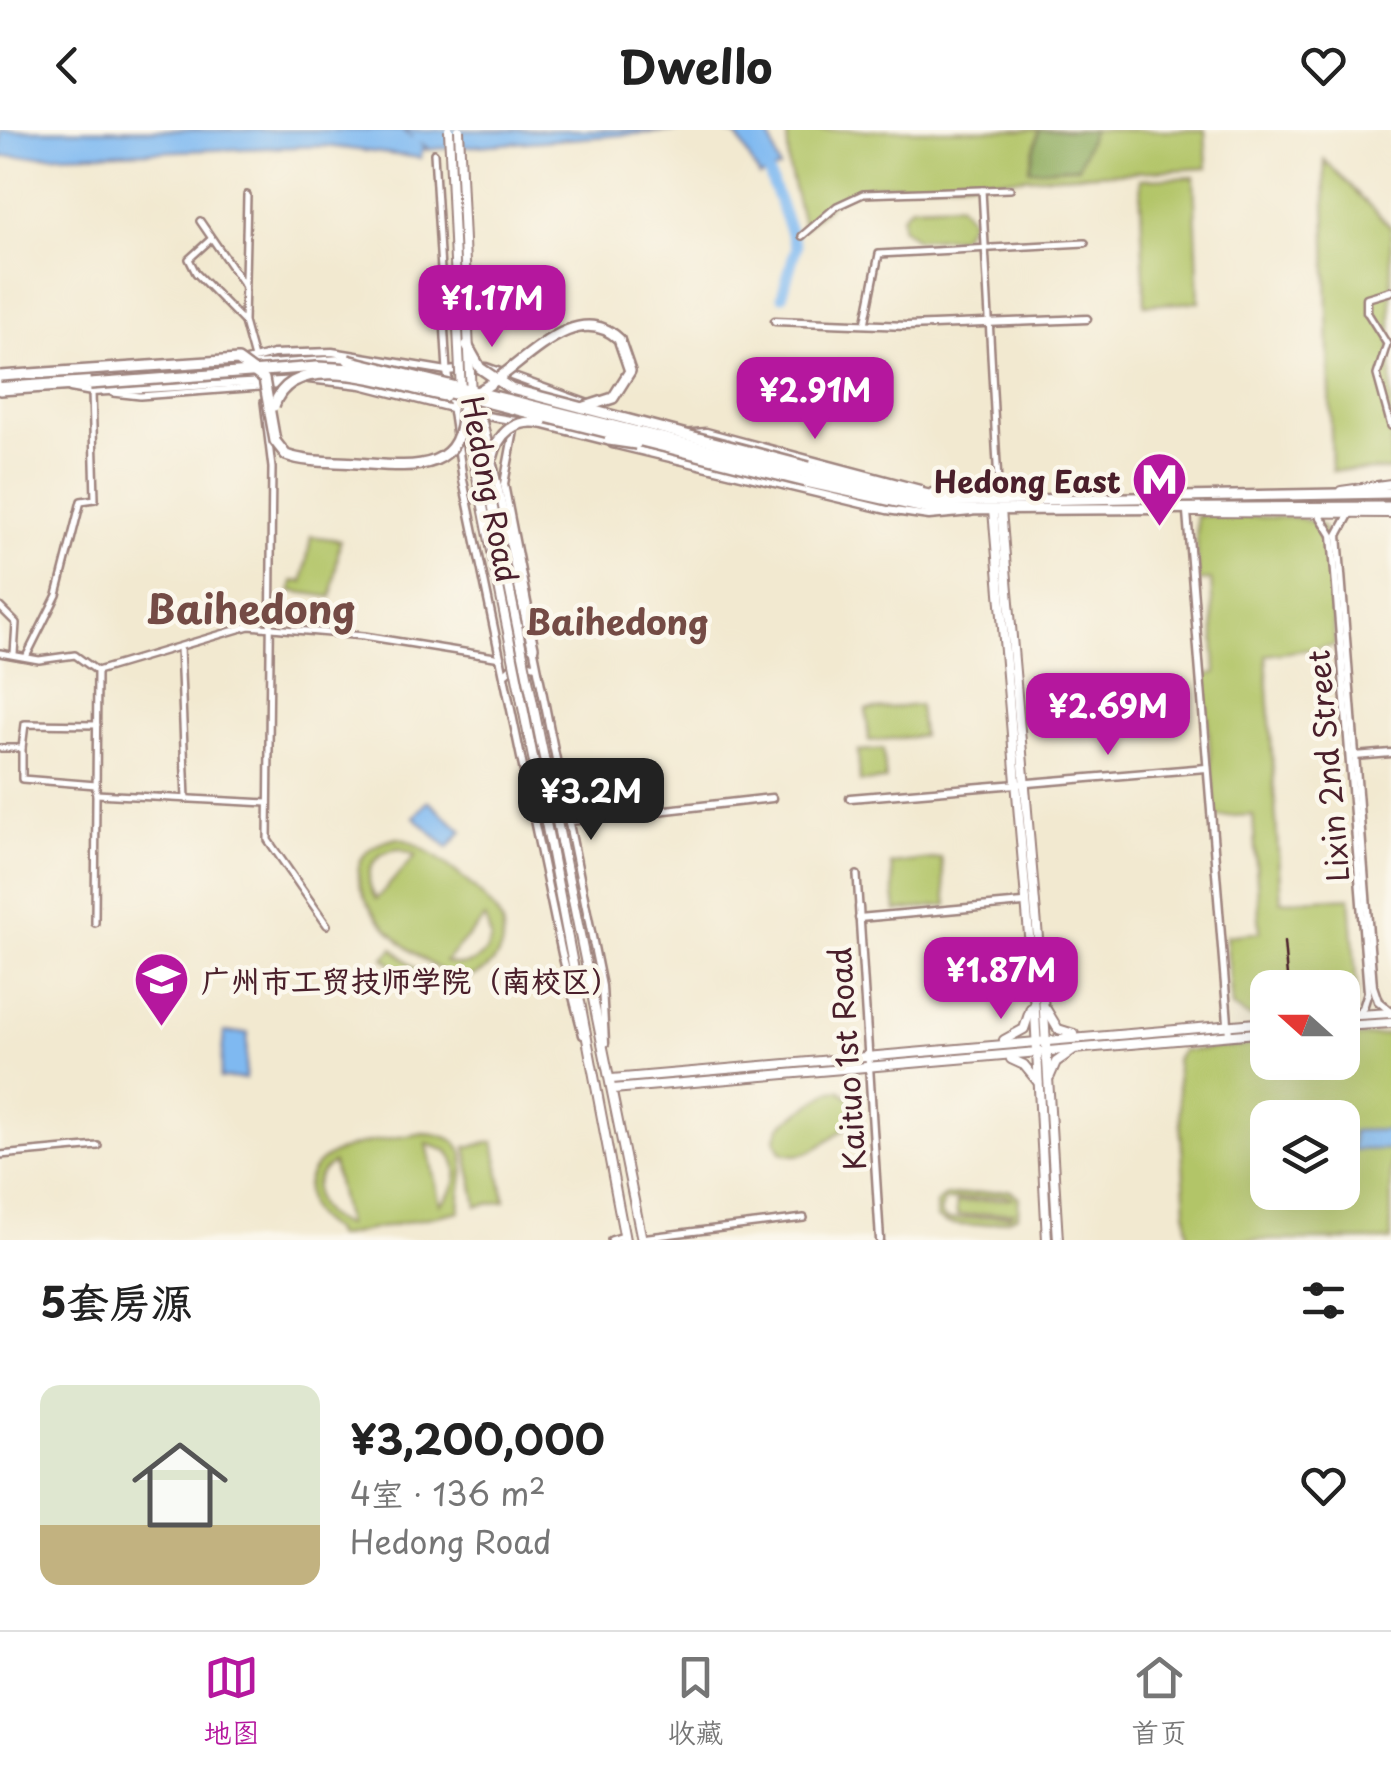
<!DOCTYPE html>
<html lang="zh">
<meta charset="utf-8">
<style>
body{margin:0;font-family:"Playpen Sans","LXGW WenKai TC",sans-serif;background:#f2f2f2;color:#222;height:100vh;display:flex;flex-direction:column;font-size:38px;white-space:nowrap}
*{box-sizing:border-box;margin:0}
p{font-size:32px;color:#767676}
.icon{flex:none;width:55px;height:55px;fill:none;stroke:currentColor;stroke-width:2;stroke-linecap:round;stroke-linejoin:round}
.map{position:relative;height:1110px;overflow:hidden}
.panel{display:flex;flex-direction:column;background:#fff;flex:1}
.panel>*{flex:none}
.needle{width:65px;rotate:291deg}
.buttons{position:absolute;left:1250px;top:840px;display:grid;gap:20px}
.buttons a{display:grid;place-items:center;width:110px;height:110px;border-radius:20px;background:#fff;box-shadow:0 10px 40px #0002;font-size:50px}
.price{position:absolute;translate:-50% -85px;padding:0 22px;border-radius:20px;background:#b5179e;color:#fff;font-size:32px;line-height:65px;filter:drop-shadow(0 2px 5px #0008)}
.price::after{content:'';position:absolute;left:50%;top:60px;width:30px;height:22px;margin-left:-15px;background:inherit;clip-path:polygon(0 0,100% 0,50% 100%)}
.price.current{background:#222;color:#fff}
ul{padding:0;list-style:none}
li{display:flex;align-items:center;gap:30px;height:250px;padding:0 40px}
li span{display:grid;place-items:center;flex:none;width:280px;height:200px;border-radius:20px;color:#555}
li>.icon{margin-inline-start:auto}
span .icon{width:120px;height:120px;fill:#fffc;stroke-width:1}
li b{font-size:42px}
h2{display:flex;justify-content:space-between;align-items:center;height:120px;padding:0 40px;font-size:42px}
header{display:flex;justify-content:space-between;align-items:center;height:130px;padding:0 40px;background:#fff;font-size:45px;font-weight:700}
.tab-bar{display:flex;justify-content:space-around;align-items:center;height:140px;border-top:2px solid #e0e0e0;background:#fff;font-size:28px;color:#767676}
.tab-bar a{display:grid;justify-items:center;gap:5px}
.tab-bar .current{color:#b5179e}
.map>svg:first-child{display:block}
.green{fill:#b2c568;stroke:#7e724a;stroke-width:2.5;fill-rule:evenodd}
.forest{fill:#8daa5c;stroke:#6c6444;stroke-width:2.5}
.water{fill:#7fb9f1;stroke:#646c8e;stroke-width:2.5}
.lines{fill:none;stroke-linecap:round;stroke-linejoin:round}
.river{stroke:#7fb9f1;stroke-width:11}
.ferry{stroke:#5d5570;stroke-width:2.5;stroke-dasharray:12 10;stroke-linecap:butt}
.minor-casing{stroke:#9e847e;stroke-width:10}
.tertiary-casing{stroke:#9e847e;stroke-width:11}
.secondary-casing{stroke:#9e847e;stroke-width:12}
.primary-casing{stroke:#9e847e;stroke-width:12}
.trunk-casing{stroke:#9e847e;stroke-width:14}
.minor{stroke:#fff;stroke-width:5}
.tertiary{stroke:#fff;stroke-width:6}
.secondary{stroke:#fff;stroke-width:8}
.primary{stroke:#fff;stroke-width:8}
.trunk{stroke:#fff;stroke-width:9}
.rail{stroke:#4a1f2b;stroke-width:2.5}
.primary-bridge-casing{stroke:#9e847e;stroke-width:12;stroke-linecap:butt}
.trunk-bridge-casing{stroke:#9e847e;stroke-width:14;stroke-linecap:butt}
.primary-bridge{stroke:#fff;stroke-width:8}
.trunk-bridge{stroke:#fff;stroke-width:9}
.labels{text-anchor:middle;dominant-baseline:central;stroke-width:9;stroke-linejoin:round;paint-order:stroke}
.poi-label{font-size:30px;font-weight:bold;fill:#4a1f2b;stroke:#fbf7ec;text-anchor:end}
.street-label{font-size:30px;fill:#4a1f2b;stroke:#fbf7ec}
.quarter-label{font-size:35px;font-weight:bold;fill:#744b45;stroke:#fbf7ec}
.district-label{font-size:40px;font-weight:bold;fill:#744b45;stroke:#fbf7ec}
</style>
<header><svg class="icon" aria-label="back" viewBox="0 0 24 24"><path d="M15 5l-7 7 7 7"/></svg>Dwello<svg class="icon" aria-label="heart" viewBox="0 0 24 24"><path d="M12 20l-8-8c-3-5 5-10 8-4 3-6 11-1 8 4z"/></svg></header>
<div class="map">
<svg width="1391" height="1110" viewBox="0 0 1391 1110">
<rect width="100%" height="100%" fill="#fbf7ec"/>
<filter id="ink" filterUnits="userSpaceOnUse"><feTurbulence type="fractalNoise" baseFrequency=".01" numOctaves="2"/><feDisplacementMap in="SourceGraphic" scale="20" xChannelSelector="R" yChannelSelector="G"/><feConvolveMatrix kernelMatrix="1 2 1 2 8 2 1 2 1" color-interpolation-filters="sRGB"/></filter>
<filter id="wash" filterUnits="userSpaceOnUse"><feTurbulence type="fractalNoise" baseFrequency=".0048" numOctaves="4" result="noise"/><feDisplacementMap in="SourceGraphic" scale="40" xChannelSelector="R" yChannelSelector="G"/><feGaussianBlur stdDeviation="2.25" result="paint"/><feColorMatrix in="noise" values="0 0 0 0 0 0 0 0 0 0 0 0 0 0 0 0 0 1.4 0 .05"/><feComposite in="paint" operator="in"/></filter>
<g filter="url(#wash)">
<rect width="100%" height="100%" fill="#f2e9d0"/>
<g class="green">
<path d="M787,0H1205L1207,38L870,56L839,67L804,97L789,38Z"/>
<path d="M1324,30L1391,97V340L1332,341Z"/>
<path d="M1194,47L1199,172L1145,175L1140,49Z"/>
<path d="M959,74L972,90L961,107L916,109L902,98V86L911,76Z"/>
<path d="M1196,385L1300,388L1323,396L1329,412L1335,516L1266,525L1281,771L1350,767L1357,861L1351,877L1343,878L1342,858H1268L1267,885L1249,887L1232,877L1226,806L1260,802L1253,685L1215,687L1204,545L1216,543L1211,450L1198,451Z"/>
<path d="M311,406L340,410L332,467L291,461L293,451L303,452Z"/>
<path d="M919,575L922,606L869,611L866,580Z"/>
<path d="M883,619L886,650L860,652L858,621Z"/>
<path d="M398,708C424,712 494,768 502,794C505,806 502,820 495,830C489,839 480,844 470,847C429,855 291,729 398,708ZM400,719L416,725L376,769C361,745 372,721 400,719ZM485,788L491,808C486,831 468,839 445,832Z"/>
<path d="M941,728L947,775L896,781L891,734Z"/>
<path d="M393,818L421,844L412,854L384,828Z"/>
<path d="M1391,904V1110H1188L1176,929L1182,921L1267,914L1268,932H1342L1343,908ZM1268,988H1342V1062H1268Z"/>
<path d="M840,960L855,973L850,995C830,1008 805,1034 781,1022L775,1009L781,995L830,961Z"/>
<path d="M423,1003C488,1006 455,1052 460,1081L336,1107L333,1100C318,1092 308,1082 307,1064C303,1012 387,1011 423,1003ZM427,1014L448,1021C462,1040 458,1059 440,1074ZM333,1033L346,1094V1095C314,1088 303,1050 333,1033Z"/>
<path d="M494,1012L505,1071L477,1076L466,1017Z"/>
<path d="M1009,1060L1019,1067L1018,1085C1001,1095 950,1101 936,1087V1073L945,1066ZM1006,1065L1012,1068L956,1073L957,1086L1013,1082L1010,1085L947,1090L940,1084L944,1071Z"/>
</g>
<path class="forest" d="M1039,0H1093L1078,37L1029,40Z"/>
<g class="water">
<path d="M0,0H689L422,20L421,28L326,16L0,27Z"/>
<path d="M720,0H768L780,38L760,47L737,6Z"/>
<path d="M428,671L462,701L448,718L414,687Z"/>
<path d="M224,902L248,903L245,949L220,948Z"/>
<path d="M1391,1000V1019L1353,1020V1001Z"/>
</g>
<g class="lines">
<path class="river" d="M769,44L796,117L782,166"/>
<path class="ferry" d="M402,0L433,22"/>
</g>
</g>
<g filter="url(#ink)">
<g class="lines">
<defs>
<g id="minor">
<path d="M434,23L447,241"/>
<path d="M982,60L999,371"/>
<path d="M247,65L244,192L254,228"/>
<path d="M200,91L244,155"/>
<path d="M802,106L837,76L863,64L1010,59"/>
<path d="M211,109L189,129L196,143L244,192"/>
<path d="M1367,182L1387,214L1377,245L1391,296"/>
<path d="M865,194L879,124L1085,113"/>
<path d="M113,263L140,266L286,255"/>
<path d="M264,272L272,338L268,710L327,795"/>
<path d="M0,477L16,493L14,524"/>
<path d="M180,517L186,669"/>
<path d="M0,523L39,530L75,525L97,541L249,496L364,506L501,528"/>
<path d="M27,525L57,465L81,371L95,369L92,262"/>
<path d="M0,618H22L25,594L97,595"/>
<path d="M22,618V649L96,655"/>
<path d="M96,664L268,673"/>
<path d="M857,745L859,777"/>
<path d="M95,793L97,541"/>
<path d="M0,1025L98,1016"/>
<path d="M641,1108L804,1088"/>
<path d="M611,1110L624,1106"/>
</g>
<g id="tertiary">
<path d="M1367,182V168L1391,161"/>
<path d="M775,191L907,196L1087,189"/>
<path d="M239,233L273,224L332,222L447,241L486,237L591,275"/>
<path d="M447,241L463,350L562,824L583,905"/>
<path d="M309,249L361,255L463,281"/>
<path d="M70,258L92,262L297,250"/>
<path d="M475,284L522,292"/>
<path d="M515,295L504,354L533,503"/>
<path d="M681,304L706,302L920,359"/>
<path d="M612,314L887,380L929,386L971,382"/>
<path d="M932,362L959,369"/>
<path d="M1187,382L1229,905"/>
<path d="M1350,383L1338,405L1373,856L1378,871L1390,881"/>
<path d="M1319,384L1332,405L1368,862L1363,878L1355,885"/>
<path d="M533,516L602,856L605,913"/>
<path d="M506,543L519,531L536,536"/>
<path d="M1355,626L1391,623"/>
<path d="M850,668L1206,638"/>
<path d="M569,691L772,668"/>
<path d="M859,777L880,1110"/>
<path d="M859,788L1023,773"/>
</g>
<g id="secondary">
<path d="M993,380L1034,864L1047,1110"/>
<path d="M1001,380L1043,866L1058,1110"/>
<path d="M1046,879L1058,899L1074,904"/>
<path d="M1342,886L1391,883"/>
<path d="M1342,896L1391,893"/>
<path d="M1004,910L1024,899L1031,878"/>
<path d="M1011,929L1024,935L1038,952"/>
<path d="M1050,946L1056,932L1073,920"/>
<path d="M612,949L1268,892"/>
<path d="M613,959L1268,902"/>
</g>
<g id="primary">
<path d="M1341,361L1391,354"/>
<path d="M1192,382L1391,383"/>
<path d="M561,711L642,1110"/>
<path d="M550,713L625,1110"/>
</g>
<g id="trunk">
<path d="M0,254L348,230"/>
<path d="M0,260L90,254"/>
<path d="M542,293L609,310"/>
<path d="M809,337L937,367"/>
<path d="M493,341L533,517"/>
<path d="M808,344L932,372L1391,363"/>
<path d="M806,352L934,380L1391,377"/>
</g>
</defs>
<use href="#minor" class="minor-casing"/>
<use href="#tertiary" class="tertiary-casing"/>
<use href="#secondary" class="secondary-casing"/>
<use href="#primary" class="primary-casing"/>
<use href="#trunk" class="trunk-casing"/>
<use href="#minor" class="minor"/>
<use href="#tertiary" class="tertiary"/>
<use href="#secondary" class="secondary"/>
<use href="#primary" class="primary"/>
<use href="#trunk" class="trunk"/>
<path class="rail" d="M1284,812L1288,858"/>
<defs>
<g id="primary-bridge">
<path d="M449,0L461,263"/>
<path d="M459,0L471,266"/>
<path d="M464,281L550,713"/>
<path d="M474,285L561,711"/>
</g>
<g id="trunk-bridge">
<path d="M467,215L480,238L511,259L809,337"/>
<path d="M348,230L808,344"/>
<path d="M0,246L238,230L264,249L275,311L286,325C307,333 334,331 357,333C410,337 467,346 462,271"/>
<path d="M90,254L317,237L354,239L806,352"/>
<path d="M477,262C518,242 573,166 619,209L630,241L613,268L585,277"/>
<path d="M462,266L482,294L493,341"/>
<path d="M274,276C293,215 401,258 445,266"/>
<path d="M609,310L636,314"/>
<path d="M492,329C498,302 516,288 542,293"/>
</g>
</defs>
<use href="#primary-bridge" class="primary-bridge-casing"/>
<use href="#trunk-bridge" class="trunk-bridge-casing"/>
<use href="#primary-bridge" class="primary-bridge"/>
<use href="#trunk-bridge" class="trunk-bridge"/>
</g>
</g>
<defs>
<symbol id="metro-pin" viewBox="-11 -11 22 30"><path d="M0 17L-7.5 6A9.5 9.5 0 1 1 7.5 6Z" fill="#b5179e" stroke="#fbf7ec"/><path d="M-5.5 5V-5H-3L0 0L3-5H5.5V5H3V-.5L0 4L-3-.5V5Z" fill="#fff"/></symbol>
<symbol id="university-pin" viewBox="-11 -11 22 30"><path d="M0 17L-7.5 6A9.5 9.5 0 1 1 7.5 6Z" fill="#b5179e" stroke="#fbf7ec"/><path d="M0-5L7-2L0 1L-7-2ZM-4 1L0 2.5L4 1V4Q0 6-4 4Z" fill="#fff"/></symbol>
</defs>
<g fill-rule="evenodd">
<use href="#metro-pin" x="1128" y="318" width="63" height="86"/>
<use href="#university-pin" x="130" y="818" width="63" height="86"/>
</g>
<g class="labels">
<g class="poi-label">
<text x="1121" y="350">Hedong East</text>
<text x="201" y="849" text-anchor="start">广州市工贸技师学院（南校区）</text>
</g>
<g class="street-label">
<text transform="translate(491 359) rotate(79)">Hedong Road</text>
<text transform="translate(1327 636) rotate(-95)">Lixin 2nd Street</text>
<text transform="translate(846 929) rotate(-94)">Kaituo 1st Road</text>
</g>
<g class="quarter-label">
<text x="617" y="490">Baihedong</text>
</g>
<g class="district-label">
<text x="251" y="477">Baihedong</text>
</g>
</g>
</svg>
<div class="buttons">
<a><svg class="needle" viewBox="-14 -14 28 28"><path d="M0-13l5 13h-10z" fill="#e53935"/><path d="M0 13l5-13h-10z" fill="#767676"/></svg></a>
<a><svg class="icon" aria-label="layers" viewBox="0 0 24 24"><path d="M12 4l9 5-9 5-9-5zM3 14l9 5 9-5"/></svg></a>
</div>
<b class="price" style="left:492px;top:220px">¥1.17M</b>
<b class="price" style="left:815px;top:312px">¥2.91M</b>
<b class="price" style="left:1108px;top:628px">¥2.69M</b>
<b class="price current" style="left:591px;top:713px">¥3.2M</b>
<b class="price" style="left:1001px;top:892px">¥1.87M</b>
</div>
<section class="panel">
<h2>5套房源<svg class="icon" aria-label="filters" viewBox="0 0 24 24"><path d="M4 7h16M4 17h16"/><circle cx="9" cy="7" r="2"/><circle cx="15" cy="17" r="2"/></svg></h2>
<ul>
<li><span style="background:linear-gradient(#dfe7d0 70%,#c2b280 0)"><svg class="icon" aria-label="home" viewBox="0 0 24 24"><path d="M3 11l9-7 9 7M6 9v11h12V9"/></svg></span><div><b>¥3,200,000</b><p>4室 · 136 m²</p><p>Hedong Road</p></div><svg class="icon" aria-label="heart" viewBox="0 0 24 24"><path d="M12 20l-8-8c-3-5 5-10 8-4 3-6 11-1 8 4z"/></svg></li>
</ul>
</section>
<nav class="tab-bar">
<a class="current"><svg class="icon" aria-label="map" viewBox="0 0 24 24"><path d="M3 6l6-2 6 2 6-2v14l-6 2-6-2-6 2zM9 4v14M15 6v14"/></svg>地图</a>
<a><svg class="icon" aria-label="saved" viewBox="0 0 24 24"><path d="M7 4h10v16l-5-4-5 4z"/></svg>收藏</a>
<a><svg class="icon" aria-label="home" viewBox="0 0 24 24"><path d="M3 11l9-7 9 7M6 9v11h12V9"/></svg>首页</a>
</nav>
